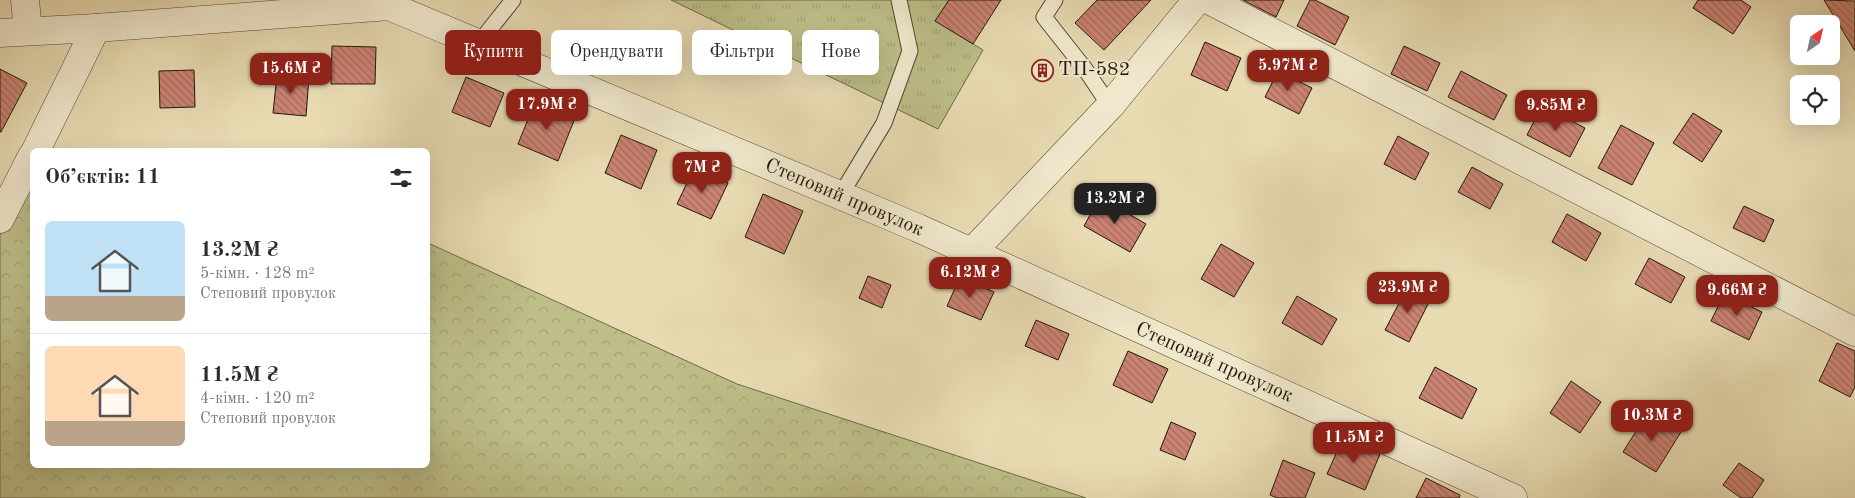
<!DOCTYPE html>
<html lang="uk">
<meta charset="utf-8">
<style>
body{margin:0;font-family:"Old Standard TT",serif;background:#f2f2f3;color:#2b2b33;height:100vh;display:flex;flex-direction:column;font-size:19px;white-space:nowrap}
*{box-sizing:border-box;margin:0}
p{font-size:16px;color:#7c7c81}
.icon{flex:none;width:28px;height:28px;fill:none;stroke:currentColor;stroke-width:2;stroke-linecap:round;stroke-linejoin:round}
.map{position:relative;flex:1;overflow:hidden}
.drawer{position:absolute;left:30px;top:148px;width:400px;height:320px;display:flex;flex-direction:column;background:#fff;border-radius:8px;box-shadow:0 5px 20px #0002}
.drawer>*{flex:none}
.banner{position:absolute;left:445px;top:30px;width:475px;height:45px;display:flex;gap:10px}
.needle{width:32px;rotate:34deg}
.fabs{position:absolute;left:1790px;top:15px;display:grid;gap:10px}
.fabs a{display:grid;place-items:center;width:50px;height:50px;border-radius:8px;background:#fff;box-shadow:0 5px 20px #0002;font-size:25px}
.price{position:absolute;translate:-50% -42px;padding:0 11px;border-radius:10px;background:#8f2418;color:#fff;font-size:16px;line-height:32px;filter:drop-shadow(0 1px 2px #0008)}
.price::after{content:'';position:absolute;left:50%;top:30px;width:15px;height:11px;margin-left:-8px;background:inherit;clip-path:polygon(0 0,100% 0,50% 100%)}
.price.active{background:#222;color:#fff}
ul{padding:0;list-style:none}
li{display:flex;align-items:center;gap:15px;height:125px;padding:0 15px}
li+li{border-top:1px solid #e1e1e2}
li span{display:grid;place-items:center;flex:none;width:140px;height:100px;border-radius:8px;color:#555}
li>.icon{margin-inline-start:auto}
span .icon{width:60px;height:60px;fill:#fffc;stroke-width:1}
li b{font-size:21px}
h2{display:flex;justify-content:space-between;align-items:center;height:60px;padding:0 15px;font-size:21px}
.chip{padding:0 18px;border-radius:8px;background:#fff;box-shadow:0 5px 20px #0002;font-size:18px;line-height:45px}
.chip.active{background:#8f2418;color:#fff}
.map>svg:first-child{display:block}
.grass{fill:url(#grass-tufts);stroke:#6f6a4a}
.forest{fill:url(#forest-crowns);stroke:#6f6a4a}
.building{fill:url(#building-back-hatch);stroke:#21170c}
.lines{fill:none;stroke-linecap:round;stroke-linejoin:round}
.lane-casing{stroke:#534836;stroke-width:17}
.street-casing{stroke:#534836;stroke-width:29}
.lane{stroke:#f0e8cd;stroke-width:15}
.street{stroke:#f0e8cd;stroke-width:28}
.labels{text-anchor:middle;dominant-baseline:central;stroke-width:4;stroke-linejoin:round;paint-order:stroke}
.poi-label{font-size:20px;fill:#21170c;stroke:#f0e8cd;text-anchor:start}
.street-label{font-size:20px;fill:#21170c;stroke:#f0e8cd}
</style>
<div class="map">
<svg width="1855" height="498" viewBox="0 0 1855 498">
<defs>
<pattern id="grass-tufts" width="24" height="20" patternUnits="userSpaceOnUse" patternTransform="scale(1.25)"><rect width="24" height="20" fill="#bdbe88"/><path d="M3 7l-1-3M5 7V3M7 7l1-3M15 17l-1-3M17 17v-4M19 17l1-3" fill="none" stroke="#a2a374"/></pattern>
<pattern id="forest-crowns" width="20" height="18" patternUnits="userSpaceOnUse" patternTransform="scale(1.25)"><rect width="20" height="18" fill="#bdbe88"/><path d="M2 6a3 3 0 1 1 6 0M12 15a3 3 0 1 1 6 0" fill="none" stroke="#a2a374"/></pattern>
<pattern id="building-back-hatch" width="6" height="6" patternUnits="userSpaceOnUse" patternTransform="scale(1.25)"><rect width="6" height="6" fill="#cb8373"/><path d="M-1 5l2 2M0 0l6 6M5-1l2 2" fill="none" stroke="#a46a5d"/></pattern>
</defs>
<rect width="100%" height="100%" fill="#e8dbb2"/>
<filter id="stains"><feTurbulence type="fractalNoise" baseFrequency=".004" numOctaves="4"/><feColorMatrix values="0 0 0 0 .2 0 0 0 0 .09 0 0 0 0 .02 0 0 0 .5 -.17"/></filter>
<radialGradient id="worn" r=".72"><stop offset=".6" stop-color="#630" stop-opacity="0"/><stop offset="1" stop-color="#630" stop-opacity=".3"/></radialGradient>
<path class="grass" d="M671,0H949L936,21L983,50L938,129Z"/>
<path class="forest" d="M32,179V465H428V243L737,384L1086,498H0V235Z"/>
<g class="building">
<path d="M949,0H1001L973,44L935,21Z"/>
<path d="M1097,0H1151L1104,50L1075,23Z"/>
<path d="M1243,0H1284L1276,17Z"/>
<path d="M1310,0H1315L1349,17L1335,45L1297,26Z"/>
<path d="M1698,0H1741L1751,7L1733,34L1693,8Z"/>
<path d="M1824,0L1855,1V51Z"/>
<path d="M1205,42L1241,58L1227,91L1191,75Z"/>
<path d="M332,46L376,47L375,84H331Z"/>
<path d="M1404,46L1440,63L1427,91L1391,74Z"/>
<path d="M1040,62L1050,69L1044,78L1034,72Z"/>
<path d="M0,69L27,83L1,132H0Z"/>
<path d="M194,70L195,107L160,108L159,71Z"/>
<path d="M1278,71L1312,88L1299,114L1265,97Z"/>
<path d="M1461,71L1507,95L1494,120L1448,97Z"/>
<path d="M277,75L309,77L306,116L273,113Z"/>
<path d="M466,77L504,93L490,127L452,112Z"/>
<path d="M535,102L575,118L558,161L518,144Z"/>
<path d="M1542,106L1585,128L1570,157L1527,135Z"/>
<path d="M1693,113L1722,131L1702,162L1673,143Z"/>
<path d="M1621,125L1654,143L1632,185L1598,168Z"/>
<path d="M621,135L657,150L641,189L605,173Z"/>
<path d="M1398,136L1429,153L1415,180L1384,164Z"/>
<path d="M1472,167L1503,184L1490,209L1458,192Z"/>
<path d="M694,168L728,183L711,219L677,204Z"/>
<path d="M763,194L803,211L784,254L745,237Z"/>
<path d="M1100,197L1146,224L1130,252L1084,226Z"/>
<path d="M1744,206L1774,220L1764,242L1733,228Z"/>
<path d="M1567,214L1601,233L1586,261L1552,242Z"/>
<path d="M1221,244L1254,263L1234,297L1201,279Z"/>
<path d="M1649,258L1685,277L1671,303L1635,284Z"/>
<path d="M868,276L891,285L882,308L859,298Z"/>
<path d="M960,277L994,292L981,320L947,306Z"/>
<path d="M1408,286L1431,298L1409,342L1385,330Z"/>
<path d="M1724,294L1762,312L1749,340L1711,321Z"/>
<path d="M1297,296L1337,319L1322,345L1282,323Z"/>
<path d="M1036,320L1069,334L1058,360L1025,346Z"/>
<path d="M1837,343L1855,351V387L1850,397L1819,381Z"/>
<path d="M1128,351L1168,369L1152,403L1113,385Z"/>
<path d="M1435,367L1477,389L1462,419L1419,398Z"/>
<path d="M1571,381L1601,402L1580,433L1550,413Z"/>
<path d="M1648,412L1681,432L1656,472L1623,452Z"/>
<path d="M1171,422L1196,433L1185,460L1160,450Z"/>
<path d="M1343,438L1380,454L1365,490L1327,474Z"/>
<path d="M1283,460L1315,473L1305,498H1277L1270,495Z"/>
<path d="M1739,463L1764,480L1752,498H1741L1723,485Z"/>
<path d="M1426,478L1460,495L1459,498H1416Z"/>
</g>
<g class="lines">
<defs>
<g id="lane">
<path d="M1055,0L1044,17L1085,69L1110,106"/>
<path d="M478,44L513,0"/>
<path d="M840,196L884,123L910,51L899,0"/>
</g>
<g id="street">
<path d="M25,0L28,31"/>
<path d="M1209,0L1855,332"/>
<path d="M0,33L96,28L389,6L918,228L1513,498"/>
<path d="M36,150L96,28"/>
<path d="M0,219L32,156"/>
<path d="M971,253L1110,106L1197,0"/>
</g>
</defs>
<use href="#lane" class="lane-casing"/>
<use href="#street" class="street-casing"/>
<use href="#lane" class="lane"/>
<use href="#street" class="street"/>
</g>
<defs>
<symbol id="building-ring" viewBox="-11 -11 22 22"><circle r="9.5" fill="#f0e8cd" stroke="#8f2418" stroke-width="1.5"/><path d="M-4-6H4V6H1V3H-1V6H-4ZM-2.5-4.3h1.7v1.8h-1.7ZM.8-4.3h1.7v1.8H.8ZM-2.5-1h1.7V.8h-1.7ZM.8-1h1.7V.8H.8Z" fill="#8f2418"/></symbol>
</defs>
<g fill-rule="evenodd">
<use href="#building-ring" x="1030" y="58" width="25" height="25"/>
</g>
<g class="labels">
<g class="poi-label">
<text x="1058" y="70">ТП-582</text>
</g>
<g class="street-label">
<text transform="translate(844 198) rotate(23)">Степовий провулок</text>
<text transform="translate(1214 363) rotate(24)">Степовий провулок</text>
</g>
</g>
<rect width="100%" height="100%" filter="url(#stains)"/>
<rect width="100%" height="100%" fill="url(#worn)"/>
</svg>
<div class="fabs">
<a><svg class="needle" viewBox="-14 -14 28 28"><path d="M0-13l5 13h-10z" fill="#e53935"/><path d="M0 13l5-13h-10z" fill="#7c7c81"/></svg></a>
<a><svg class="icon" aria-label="locate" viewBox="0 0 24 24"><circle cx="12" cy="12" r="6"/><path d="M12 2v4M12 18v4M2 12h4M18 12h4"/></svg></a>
</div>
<b class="price" style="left:1288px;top:92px">5.97M ₴</b>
<b class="price" style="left:291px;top:95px">15.6M ₴</b>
<b class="price" style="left:547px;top:131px">17.9M ₴</b>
<b class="price" style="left:1556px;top:132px">9.85M ₴</b>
<b class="price" style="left:702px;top:194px">7M ₴</b>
<b class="price active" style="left:1115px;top:225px">13.2M ₴</b>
<b class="price" style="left:970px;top:299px">6.12M ₴</b>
<b class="price" style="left:1408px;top:314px">23.9M ₴</b>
<b class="price" style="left:1737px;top:317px">9.66M ₴</b>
<b class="price" style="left:1652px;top:442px">10.3M ₴</b>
<b class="price" style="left:1354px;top:464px">11.5M ₴</b>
<div class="banner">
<a class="chip active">Купити</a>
<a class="chip">Орендувати</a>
<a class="chip">Фільтри</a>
<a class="chip">Нове</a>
</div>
<section class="drawer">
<h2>Об’єктів: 11<svg class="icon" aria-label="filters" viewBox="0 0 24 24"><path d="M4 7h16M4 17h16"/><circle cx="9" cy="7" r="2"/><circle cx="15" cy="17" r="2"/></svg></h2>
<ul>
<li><span style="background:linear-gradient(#bfe0f5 75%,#b9a48a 0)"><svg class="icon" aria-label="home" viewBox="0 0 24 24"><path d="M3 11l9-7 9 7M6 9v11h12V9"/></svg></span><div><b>13.2M ₴</b><p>5-кімн. · 128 m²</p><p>Степовий провулок</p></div></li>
<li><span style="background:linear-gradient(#ffd9b3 75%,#b9a48a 0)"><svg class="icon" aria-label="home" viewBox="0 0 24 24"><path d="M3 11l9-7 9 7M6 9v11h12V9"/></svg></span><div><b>11.5M ₴</b><p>4-кімн. · 120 m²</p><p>Степовий провулок</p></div></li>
</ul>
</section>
</div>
